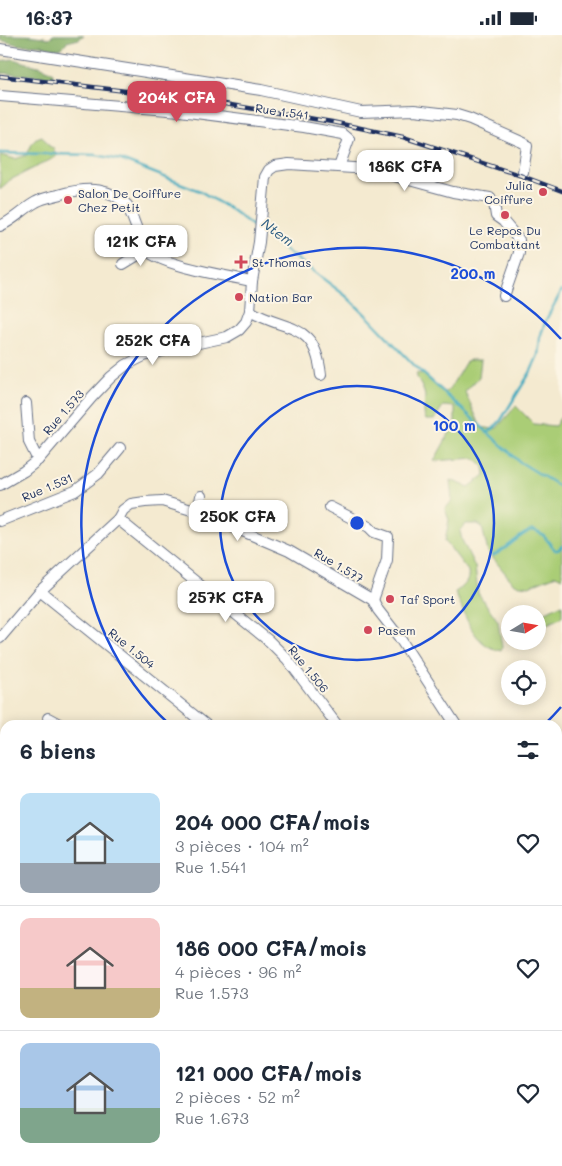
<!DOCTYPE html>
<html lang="fr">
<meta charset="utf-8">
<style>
body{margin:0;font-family:Mali,sans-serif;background:#f6f6f7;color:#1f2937;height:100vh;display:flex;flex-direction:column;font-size:19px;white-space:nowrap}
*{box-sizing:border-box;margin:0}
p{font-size:16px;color:#747a83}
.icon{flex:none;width:28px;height:28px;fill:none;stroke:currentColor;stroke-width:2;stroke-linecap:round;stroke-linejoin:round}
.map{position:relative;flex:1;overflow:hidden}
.drawer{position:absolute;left:0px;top:685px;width:562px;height:446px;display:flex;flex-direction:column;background:#fff;border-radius:15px 15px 0 0;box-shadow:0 2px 12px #0003}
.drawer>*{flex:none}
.needle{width:32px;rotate:79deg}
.fabs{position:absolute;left:501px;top:570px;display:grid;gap:10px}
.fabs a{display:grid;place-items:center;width:45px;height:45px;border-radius:50%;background:#fff;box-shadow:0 2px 12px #0003;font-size:25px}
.price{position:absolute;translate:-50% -42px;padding:0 11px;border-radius:10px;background:#fff;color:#222;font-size:16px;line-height:32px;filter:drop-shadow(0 1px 2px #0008)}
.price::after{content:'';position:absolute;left:50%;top:30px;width:15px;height:11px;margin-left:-8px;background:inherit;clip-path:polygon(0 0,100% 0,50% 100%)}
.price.on{background:#d1495b;color:#fff}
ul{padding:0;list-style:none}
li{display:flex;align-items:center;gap:15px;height:125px;padding:0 20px}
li+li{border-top:1px solid #e0e1e3}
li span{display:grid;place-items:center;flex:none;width:140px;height:100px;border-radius:10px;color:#555}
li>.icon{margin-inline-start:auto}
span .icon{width:60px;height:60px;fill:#fffc;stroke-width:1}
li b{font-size:21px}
h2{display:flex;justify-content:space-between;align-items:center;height:60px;padding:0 20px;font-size:21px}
.status{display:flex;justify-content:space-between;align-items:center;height:35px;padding:0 25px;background:#fff;direction:ltr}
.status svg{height:14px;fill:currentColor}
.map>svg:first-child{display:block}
.green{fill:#aacd76;stroke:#627e6a}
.forest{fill:#87b067;stroke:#517062}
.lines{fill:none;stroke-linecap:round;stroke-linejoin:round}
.stream{stroke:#40abbf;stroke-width:2.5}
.minor-casing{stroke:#677086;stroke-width:12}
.major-casing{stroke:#677086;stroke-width:15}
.minor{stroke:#fff;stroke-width:10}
.major{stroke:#fff;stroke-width:12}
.rail-casing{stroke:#1b2f5e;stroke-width:4.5}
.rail{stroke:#fcf5e5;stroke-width:2.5;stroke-dasharray:8;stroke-linecap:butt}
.ring{fill:none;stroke:#1d4ed8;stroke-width:2.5}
.poi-dot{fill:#d1495b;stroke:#fcf5e5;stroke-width:2}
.labels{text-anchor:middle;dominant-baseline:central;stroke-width:4;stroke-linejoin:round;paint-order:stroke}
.street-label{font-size:12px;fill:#1b2f5e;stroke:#fcf5e5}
.poi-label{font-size:12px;fill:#1b2f5e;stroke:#fcf5e5;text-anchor:start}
.water-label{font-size:14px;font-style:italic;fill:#285a80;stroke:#fcf5e5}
.centre{fill:#1d4ed8;stroke:#fcf5e5;stroke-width:2.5}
.ring-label{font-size:15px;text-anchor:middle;font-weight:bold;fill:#1d4ed8;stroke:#fcf5e5;stroke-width:4;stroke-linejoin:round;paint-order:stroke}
</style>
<div class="status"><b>16:37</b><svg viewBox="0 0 49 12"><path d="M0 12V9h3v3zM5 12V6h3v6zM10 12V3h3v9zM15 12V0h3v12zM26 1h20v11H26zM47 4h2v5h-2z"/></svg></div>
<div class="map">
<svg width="562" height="1131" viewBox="0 0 562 1131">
<rect width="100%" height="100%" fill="#fcf5e5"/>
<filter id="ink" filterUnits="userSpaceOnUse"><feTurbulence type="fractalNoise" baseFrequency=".02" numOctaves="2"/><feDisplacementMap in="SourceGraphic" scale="10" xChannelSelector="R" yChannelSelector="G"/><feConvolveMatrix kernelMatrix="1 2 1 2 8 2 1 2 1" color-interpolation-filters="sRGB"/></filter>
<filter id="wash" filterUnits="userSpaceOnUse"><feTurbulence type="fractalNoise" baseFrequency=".0096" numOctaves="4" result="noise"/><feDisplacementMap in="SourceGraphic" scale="20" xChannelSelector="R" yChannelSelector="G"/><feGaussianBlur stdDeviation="1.12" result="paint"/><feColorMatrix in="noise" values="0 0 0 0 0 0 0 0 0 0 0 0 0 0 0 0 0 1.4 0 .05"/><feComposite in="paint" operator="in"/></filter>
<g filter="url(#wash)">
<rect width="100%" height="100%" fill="#f4ead0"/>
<g class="green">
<path d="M42,101L49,111L53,113L56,122L10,145L0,154V120L15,124L27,120C30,113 33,103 42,101Z"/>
<path d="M470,325H481L479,342L465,357L481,392L493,394L497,393L516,371L534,389L555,391L560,383L562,382V543L556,540L529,551L514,549L488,517L482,492L478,489H466L460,496L462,505L475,532L478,558L498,586L502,612L501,616C472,610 466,581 455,557C463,552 470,547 468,536L445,506L449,485L445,474L452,466L450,445L469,452L485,440L484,432L475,423L434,426L455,388V372L443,371L434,385H426C421,376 427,366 424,357C422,350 417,346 416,338L424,339L445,357L449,355L465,328Z"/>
<path d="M562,569V582L543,591L540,580Z"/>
</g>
<g class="forest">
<path d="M0,0C16,0 34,0 49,3L54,0H84L79,4L67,7L61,13L57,14L40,10H19L0,5Z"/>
<path d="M13,24L45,33L53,38V42L0,38V26Z"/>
<path d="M255,1126H401L402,1131H257Z"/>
</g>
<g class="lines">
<g class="stream">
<path d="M0,118L96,120L121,125L200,156L233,176L257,194"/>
<path d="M264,199L346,261L369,283L415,331L520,427L562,453"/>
<path d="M540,302L546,285L562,255"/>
<path d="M487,398L493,394L501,385L531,336L538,320L540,304"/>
<path d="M492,521C506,516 521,497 533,495L543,500L555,515H558L562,511"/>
</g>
</g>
</g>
<g filter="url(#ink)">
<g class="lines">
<defs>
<g id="minor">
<path d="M0,14L261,55L361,77L414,75L457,80L470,84L524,108L527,111L523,137"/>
<path d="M0,61L180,76L304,92L343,99L349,104L339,132"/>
<path d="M0,191C14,185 23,174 36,167C43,163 50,162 58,160C82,153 107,150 127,170C134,184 138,200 145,213C155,230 232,242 252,246"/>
<path d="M123,229L146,215"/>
<path d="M250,276C287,298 315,285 321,340"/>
<path d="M26,368L29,407L38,425"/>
<path d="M0,450L24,436L38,425L92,362L111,342L126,330L144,321L166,315L227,302L239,295L246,287L250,276L252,246L259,207L265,142L269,135L275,131L289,129L369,134L453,157L490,163L494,168L496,181L503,186L519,205V218L504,261"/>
<path d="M330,472L369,492L374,497L388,502L387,525L373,565"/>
<path d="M198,477L201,461"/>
<path d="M118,484L269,606L287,624L337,690"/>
<path d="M0,486L75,456L98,439L120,413"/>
<path d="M40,556L206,690"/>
<path d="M0,603L40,556L118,484L123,475L131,469L145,467L162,466L198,477L289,516L373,565L378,575L399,602L456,690"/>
<path d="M48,683L61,690"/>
<path d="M0,759L1,758"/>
<path d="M558,819L562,818"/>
<path d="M0,848L5,844"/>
<path d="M558,910L562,907"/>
<path d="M558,990L562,988"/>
<path d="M0,995L5,1002"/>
<path d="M558,1080L562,1078"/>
<path d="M68,1126L70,1131"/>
<path d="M378,1126L380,1131"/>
</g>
<g id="major">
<path d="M0,1062L5,1072"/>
<path d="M31,1126L33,1131"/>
</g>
</defs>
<use href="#minor" class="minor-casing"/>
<use href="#major" class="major-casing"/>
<use href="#minor" class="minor"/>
<use href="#major" class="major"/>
<defs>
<path id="rail" d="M0,41L201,65L332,87L403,102L522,141L562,156"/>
</defs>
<use href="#rail" class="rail-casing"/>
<use href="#rail" class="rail"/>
</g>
</g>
<g class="ring">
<circle cx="357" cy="488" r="137"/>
<path d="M561 672A275 275 0 0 1 545 689M169 689A275 275 0 1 1 561 304"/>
</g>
<g class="poi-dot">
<circle cx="543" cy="157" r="5"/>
<circle cx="68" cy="165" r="5"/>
<circle cx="505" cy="180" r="5"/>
<path d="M238.5 219.5h5v5h5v5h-5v5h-5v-5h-5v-5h5z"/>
<circle cx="239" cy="262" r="5"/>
<circle cx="390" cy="564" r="5"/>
<circle cx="368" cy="595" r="5"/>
</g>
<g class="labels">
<g class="street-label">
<text transform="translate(282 76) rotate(8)">Rue 1.541</text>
<text transform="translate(63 377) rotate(-49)">Rue 1.573</text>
<text transform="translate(47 452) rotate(-23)">Rue 1.531</text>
<text transform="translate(339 530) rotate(31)">Rue 1.577</text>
<text transform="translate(132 613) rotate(39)">Rue 1.504</text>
<text transform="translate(309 634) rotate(51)">Rue 1.506</text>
</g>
<g class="poi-label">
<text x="533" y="150" text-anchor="end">Julia<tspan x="533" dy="14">Coiffure</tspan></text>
<text x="78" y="158">Salon De Coiffure<tspan x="78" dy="14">Chez Petit</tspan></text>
<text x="505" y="195" text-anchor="middle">Le Repos Du<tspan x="505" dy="14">Combattant</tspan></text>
<text x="252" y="227">St Thomas</text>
<text x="249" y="262">Nation Bar</text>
<text x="400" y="564">Taf Sport</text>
<text x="378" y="595">Pasem</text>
</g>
<g class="water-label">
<text transform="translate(278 197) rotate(37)">Ntem</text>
</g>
</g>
<circle cx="357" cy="488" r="8" class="centre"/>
<g class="ring-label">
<text x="473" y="244">200 m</text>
<text x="454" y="396">100 m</text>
</g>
</svg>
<div class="fabs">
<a><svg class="needle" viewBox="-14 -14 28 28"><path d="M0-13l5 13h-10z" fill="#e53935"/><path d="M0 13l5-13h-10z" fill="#747a83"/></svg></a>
<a><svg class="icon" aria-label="locate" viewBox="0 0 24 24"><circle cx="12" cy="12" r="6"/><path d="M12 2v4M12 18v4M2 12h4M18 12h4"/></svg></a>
</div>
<b class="price on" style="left:177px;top:88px">204K CFA</b>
<b class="price" style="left:405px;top:157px">186K CFA</b>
<b class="price" style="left:141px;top:232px">121K CFA</b>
<b class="price" style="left:153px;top:331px">252K CFA</b>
<b class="price" style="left:238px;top:507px">250K CFA</b>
<b class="price" style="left:226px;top:588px">257K CFA</b>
<section class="drawer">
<h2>6 biens<svg class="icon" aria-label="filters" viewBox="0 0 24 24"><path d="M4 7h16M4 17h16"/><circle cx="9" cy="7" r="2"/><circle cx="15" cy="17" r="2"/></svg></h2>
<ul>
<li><span style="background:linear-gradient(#bfe0f5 70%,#9aa5b1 0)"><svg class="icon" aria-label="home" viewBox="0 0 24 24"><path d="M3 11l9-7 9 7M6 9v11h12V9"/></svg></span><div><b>204 000 CFA/mois</b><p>3 pièces · 104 m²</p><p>Rue 1.541</p></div><svg class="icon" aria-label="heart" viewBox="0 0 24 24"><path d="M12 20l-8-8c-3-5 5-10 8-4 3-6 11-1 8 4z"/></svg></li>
<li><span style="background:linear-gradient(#f6c9c9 70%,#c2b280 0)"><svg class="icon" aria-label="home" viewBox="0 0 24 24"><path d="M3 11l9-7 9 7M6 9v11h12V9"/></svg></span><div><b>186 000 CFA/mois</b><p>4 pièces · 96 m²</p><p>Rue 1.573</p></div><svg class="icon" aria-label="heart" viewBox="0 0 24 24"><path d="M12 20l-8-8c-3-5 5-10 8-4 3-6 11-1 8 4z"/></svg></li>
<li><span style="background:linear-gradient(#a9c7e8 65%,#7fa58c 0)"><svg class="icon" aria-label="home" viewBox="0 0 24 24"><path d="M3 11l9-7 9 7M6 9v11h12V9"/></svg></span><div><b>121 000 CFA/mois</b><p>2 pièces · 52 m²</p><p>Rue 1.673</p></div><svg class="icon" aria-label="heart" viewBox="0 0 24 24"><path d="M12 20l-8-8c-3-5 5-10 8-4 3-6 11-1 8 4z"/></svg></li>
</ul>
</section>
</div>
